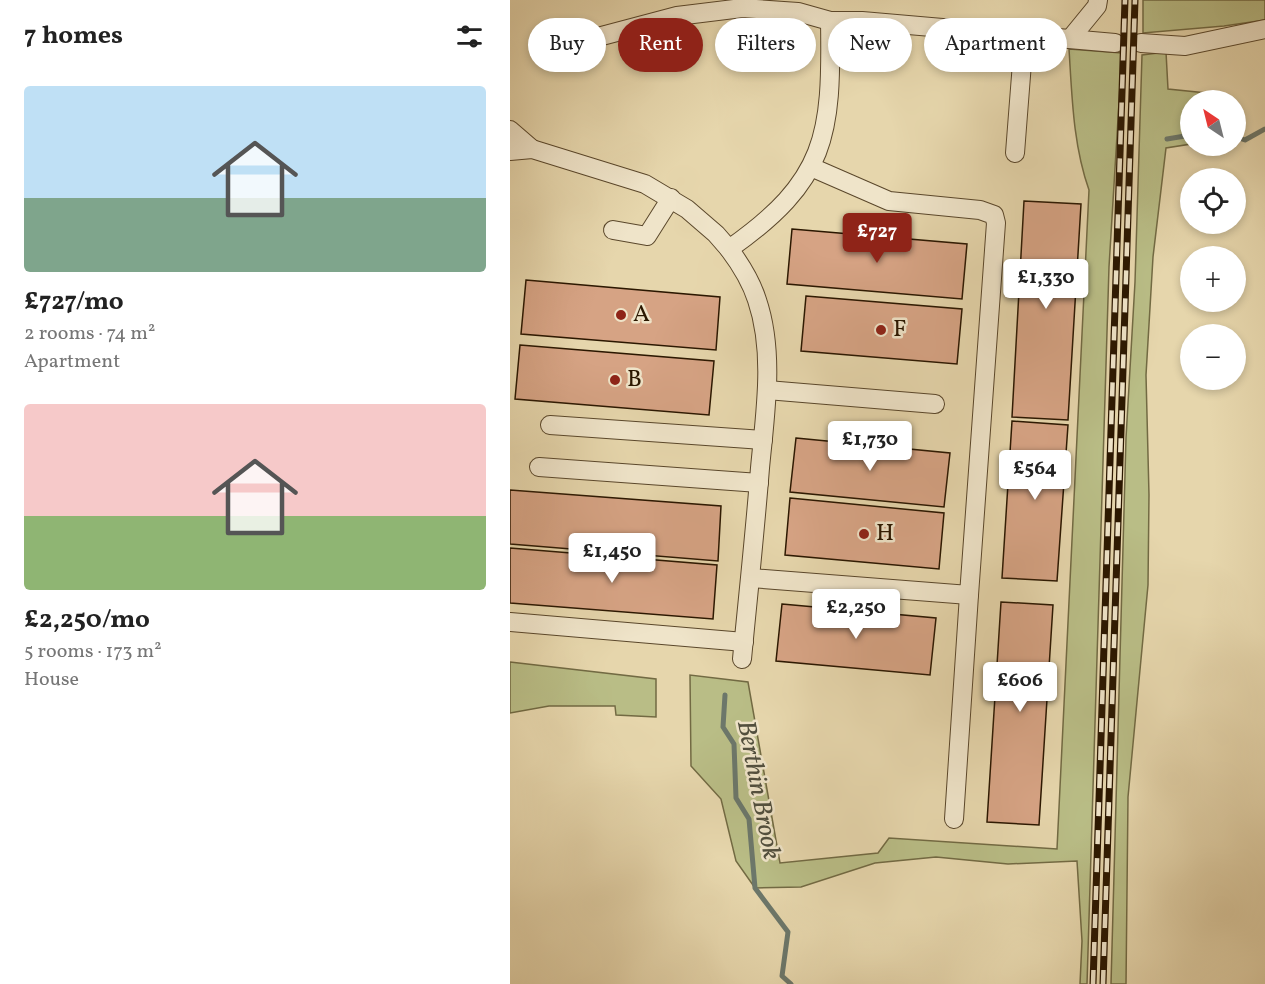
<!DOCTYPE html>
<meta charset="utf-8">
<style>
body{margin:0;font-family:Vollkorn,serif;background:#f6f6f6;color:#222;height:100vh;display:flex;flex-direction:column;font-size:22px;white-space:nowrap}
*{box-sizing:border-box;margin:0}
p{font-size:20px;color:#767676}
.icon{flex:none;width:33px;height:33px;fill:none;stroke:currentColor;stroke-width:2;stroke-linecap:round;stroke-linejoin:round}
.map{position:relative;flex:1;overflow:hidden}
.side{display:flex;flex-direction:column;background:#fff;width:510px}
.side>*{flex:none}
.top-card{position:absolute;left:18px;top:18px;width:570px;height:54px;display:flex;gap:12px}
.needle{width:39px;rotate:325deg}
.tools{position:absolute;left:670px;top:90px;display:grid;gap:12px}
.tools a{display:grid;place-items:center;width:66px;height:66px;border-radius:50%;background:#fff;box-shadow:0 3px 9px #0003;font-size:30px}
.price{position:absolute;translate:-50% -51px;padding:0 14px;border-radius:6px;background:#fff;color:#222;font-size:20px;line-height:39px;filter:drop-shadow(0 2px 3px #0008)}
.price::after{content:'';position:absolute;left:50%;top:36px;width:18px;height:14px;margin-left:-9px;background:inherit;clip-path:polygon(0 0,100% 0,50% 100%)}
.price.on{background:#8f2418;color:#fff}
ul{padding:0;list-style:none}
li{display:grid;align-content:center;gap:12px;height:318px;padding:0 24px}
li span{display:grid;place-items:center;height:186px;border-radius:6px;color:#555}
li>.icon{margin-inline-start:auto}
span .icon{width:108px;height:108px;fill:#fffc;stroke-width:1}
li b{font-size:26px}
h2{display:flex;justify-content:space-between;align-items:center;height:72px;padding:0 24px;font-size:26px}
.tag{padding:0 21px;border-radius:27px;background:#fff;box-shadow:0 3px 9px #0003;font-size:21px;line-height:54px}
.tag.on{background:#8f2418;color:#fff}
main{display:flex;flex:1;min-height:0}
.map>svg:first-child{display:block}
.green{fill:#b9bd86;stroke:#726a43;stroke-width:1.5}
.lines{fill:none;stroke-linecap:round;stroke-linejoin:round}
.stream{stroke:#6c776a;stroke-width:5}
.building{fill:#d6a384;stroke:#2b1700;stroke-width:1.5}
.minor-casing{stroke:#5a472b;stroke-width:20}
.minor{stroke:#efe4c9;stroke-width:18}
.rail-casing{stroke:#2b1700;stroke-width:7}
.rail{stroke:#efe4c9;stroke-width:4.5;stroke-dasharray:14;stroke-linecap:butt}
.poi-dot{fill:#8f2418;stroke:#efe4c9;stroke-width:2}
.labels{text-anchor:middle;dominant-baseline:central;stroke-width:5;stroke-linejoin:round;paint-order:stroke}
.poi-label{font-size:24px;fill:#2b1700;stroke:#efe4c9;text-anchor:start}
.water-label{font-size:26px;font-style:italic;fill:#514f3e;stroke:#efe4c9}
</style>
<main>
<section class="side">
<h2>7 homes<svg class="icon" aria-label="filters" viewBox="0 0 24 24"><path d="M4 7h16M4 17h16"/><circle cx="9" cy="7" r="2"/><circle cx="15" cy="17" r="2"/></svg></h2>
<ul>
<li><span style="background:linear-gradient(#bfe0f5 60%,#7fa58c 0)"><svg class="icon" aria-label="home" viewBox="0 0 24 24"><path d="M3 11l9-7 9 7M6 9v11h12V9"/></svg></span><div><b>£727/mo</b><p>2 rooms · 74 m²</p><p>Apartment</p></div></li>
<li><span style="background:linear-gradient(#f6c9c9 60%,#8fb573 0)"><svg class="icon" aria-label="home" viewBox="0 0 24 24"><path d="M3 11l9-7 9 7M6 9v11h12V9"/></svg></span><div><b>£2,250/mo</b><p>5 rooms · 173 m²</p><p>House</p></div></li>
</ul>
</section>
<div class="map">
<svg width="755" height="984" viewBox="0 0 755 984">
<rect width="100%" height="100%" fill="#e6d6ac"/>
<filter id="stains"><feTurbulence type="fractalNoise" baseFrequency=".00333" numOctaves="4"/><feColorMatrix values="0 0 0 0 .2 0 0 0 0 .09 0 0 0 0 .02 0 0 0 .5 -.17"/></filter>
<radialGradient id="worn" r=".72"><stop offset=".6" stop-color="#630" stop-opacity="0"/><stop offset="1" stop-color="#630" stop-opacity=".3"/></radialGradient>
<g class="green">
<path d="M633,0H755V20L714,26L633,33Z"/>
<path d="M559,49L612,53L599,267L577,984H570L572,941L567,861L498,864L426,857L365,863L291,887L245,888L226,861L211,799L181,766L180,675L238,682L270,863L368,853L379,838L547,849L579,190C563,145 562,96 559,49Z"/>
<path d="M656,52L658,89L697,93L709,100H681V144L656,148L643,257L636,375L639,495L638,585L618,797L616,984H601L616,438L625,282L632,55Z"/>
<path d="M0,662L146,679V717L106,715L105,706H39L0,713Z"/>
</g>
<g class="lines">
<g class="stream">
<path d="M726,137L735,140L755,129"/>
<path d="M657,139L681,135"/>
<path d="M215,695L213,727L224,744L226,798L239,819L245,888L278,932L272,976L281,984"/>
</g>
</g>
<g class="building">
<path d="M514,201L571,204L558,420L502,417Z"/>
<path d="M282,229L457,244L452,299L277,284Z"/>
<path d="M16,280L210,297L206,350L11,334Z"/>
<path d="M296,296L452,309L447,364L291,351Z"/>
<path d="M10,345L204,361L199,415L5,399Z"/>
<path d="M502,421L558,425L547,581L492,578Z"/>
<path d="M286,438L440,453L434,507L280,492Z"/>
<path d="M0,490L211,506L208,561L0,544Z"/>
<path d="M280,498L434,513L429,569L275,555Z"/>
<path d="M0,548L207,565L203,619L0,603Z"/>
<path d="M491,602L543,605L529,825L477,822Z"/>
<path d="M272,604L426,618L420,675L266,661Z"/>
</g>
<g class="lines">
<defs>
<g id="minor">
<path d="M560,39L587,6L588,0"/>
<path d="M631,43L675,46L755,29"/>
<path d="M54,46L167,16L232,8L288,12L320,21"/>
<path d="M0,130L22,149"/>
<path d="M0,151L22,149L135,184L177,209L206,234L219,249C317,180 322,136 320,21H352L605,43"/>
<path d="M505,153L514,37"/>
<path d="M103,230L137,236L161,198"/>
<path d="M219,249C231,265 241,281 247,300C265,353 255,414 250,468C245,532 238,596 232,659"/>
<path d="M257,390L425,404"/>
<path d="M40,425L253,440"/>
<path d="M29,467L249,483"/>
<path d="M241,578L459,595L486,223L484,215L470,210L379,201L301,167"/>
<path d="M0,622L234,642"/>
<path d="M444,819L459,595"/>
</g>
</defs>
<use href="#minor" class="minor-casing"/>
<use href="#minor" class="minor"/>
<defs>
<g id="rail">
<path d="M583,984L615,0"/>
<path d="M593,984L625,0"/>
</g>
</defs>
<use href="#rail" class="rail-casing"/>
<use href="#rail" class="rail"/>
</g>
<g class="poi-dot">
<circle cx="111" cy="315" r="6"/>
<circle cx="371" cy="330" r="6"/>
<circle cx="105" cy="380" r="6"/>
<circle cx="354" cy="534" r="6"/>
</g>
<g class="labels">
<g class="poi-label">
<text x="123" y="315">A</text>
<text x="383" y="330">F</text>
<text x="117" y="380">B</text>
<text x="366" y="534">H</text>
</g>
<g class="water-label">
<text transform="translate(248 790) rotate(79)">Berthin Brook</text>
</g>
</g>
<rect width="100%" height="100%" filter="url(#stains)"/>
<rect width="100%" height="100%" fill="url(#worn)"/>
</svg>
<div class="tools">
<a><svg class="needle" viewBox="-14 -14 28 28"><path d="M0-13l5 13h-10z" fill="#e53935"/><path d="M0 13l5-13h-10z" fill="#767676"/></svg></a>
<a><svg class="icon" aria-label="locate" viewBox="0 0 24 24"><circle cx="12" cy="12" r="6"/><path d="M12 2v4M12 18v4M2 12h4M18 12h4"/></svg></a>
<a>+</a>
<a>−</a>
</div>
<b class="price on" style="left:367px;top:264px">£727</b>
<b class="price" style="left:536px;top:310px">£1,330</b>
<b class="price" style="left:360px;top:472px">£1,730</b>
<b class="price" style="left:525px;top:501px">£564</b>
<b class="price" style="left:102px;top:584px">£1,450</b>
<b class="price" style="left:346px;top:640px">£2,250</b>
<b class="price" style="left:510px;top:713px">£606</b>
<div class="top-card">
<a class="tag">Buy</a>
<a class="tag on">Rent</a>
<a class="tag">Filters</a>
<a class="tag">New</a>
<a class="tag">Apartment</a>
</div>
</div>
</main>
